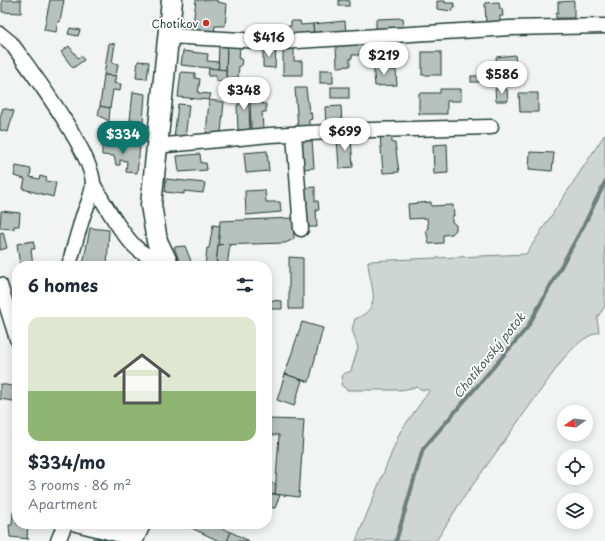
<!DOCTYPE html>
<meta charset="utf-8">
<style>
body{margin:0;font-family:"Playpen Sans",sans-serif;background:#f2f2f3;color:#1f2937;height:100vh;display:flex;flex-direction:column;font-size:15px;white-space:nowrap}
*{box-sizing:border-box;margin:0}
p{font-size:13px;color:#747a83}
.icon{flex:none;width:22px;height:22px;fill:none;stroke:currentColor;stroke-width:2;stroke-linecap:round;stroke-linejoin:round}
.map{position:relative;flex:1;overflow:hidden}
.panel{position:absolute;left:12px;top:261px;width:260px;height:268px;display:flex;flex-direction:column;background:#fff;border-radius:16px;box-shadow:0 2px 10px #0003}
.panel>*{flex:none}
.needle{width:26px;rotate:255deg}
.fabs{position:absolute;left:557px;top:405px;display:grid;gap:8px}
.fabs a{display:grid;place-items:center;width:36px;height:36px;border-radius:50%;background:#fff;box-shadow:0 2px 10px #0003;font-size:20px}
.price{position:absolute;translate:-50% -34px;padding:0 9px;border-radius:14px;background:#fff;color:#222;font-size:13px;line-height:26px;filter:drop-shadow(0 1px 2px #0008)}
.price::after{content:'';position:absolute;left:50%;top:24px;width:12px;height:9px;margin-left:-6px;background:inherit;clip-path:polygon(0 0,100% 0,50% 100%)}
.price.selected{background:#0f766e;color:#fff}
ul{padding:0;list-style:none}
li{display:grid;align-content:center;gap:8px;height:212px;padding:0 16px}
li span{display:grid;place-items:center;height:124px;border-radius:12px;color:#555}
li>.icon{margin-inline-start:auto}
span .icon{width:72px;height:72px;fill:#fffc;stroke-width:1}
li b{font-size:17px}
h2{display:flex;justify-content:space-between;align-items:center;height:48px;padding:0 16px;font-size:17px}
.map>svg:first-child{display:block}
.green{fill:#ced5d3;stroke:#768984}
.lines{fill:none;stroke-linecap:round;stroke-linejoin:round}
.stream{stroke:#6d807b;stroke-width:4}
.building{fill:#b7c1bd;stroke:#1f3d34}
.street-casing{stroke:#1f3d34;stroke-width:17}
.secondary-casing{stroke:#1f3d34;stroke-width:23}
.street{stroke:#fff;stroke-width:14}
.secondary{stroke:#fff;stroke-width:20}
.poi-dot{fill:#c8321e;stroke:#fff;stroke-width:1.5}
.labels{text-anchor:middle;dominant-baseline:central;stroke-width:3.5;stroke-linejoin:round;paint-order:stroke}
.poi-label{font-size:11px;fill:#1f3d34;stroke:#fff;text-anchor:end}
.water-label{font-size:12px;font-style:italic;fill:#465f57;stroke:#fff}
</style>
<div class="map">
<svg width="605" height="541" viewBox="0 0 605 541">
<rect width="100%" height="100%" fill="#f2f3f3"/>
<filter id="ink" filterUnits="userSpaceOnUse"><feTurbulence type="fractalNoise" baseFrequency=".025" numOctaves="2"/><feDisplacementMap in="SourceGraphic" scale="8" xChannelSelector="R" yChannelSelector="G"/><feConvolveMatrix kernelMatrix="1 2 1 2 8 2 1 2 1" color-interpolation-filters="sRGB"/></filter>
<g filter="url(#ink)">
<path class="green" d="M605,134V306L597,318L599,332C583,337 574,347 563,359L462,500L436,541H356L400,432L430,390H423L417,387L400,390H347L341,385L343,374L351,371L358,348L352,329L355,319C386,307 368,284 368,261L526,254Z"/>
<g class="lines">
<path class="stream" d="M396,541L423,449L527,328L584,225L605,182"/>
</g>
<g class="building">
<path d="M2,0H21V13L2,12Z"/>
<path d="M50,0H64L60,22L58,21L56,32L44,30Z"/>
<path d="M196,0H217V2L227,4L225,26H215L214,34L192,32Z"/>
<rect x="339" y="0" width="10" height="6"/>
<path d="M437,1H445V3H454L455,8H452V11L437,9Z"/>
<path d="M574,1V18H556V13H558V2Z"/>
<path d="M499,2L500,9H502L503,16H500V23L486,24L485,3Z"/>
<path d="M403,18L404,30L376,32V19Z"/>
<path d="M291,21H300L301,25L313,24L314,36L281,39V27L291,26Z"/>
<path d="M345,21L346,34L314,36L313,24Z"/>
<path d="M70,28L80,30L78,36L68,34Z"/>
<path d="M109,43L115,44L112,63L118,64L116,76L104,75Z"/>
<path d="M364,43V55H352V58H350V66L337,67L336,45Z"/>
<path d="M219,45L227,46L226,70L218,69Z"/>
<path d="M69,46L78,58L81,56L84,60L73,68L61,52Z"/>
<path d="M227,46L240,47L239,59H242L241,66H239L238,78L226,77Z"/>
<path d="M263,48H276L275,68L263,67Z"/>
<path d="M283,48H294V61H302V75H283Z"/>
<path d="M183,51L208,54L207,61L219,62L218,69L181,65Z"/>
<rect x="422" y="52" width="19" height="23"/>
<path d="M515,55L516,65H519L520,78L498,80L496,57Z"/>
<path d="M138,61L149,62L147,79L136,78Z"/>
<path d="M373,62H382L383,69L396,70L397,85L375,86Z"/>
<path d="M209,68L226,70V82L216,81V76H208Z"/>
<rect x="320" y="70" width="13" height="13"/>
<path d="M181,72L195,73V78L200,79L198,93L211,94L209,100L178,97Z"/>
<path d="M104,75L116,76L114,83L121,84L120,91L113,90L110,108L100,106Z"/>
<rect x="471" y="76" width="12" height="6"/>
<rect x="331" y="87" width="18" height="11"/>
<path d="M295,88H306L309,112H311L312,119L309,120V126L298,127Z"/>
<path d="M239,89H248L250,130H238L237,105H239Z"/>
<path d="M440,89H461V101H447V114H419V93H440Z"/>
<path d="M495,89H507L508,101H496Z"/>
<path d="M133,92L145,94L143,122L130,120Z"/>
<path d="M519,93H538V112H520Z"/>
<path d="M261,94L262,104H266V112H262L263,129L251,130L250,95Z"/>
<path d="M209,100L224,102L221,132L206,135Z"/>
<path d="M178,104L189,105L185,139L174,138Z"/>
<path d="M100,106L110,108L109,121L98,115Z"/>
<path d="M341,106L342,124L326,125L325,107Z"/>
<path d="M3,108L14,111L8,132L0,130V117Z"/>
<path d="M392,134V143H395L399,172L383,173L380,135Z"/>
<path d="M351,137L353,167L339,168L337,138Z"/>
<path d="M300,139H312L314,168L302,169Z"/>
<path d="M102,143L140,146L137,173L126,172L127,161L120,160V165H116L114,156L102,155Z"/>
<path d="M447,144L448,173L434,174L433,145Z"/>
<path d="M267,151L269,171L246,173L244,153Z"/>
<path d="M530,152L554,153L552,171L529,169Z"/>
<path d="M200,154L201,163H206L207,170L179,172L177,156Z"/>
<path d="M16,166L31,169L30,177L39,179L40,176L47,178L46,181L56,183L53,197L23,189L25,179L14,176Z"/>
<path d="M166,179L205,183L203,193L184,191V194L165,192Z"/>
<path d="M315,187V201H318L319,210H316L317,227H306L304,188Z"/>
<path d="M265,190L266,202H280L281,212L246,215L245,191Z"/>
<path d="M431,202V206L453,205L454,216H452V222L456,225V230L452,234L443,235V243L429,244L426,230L428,228L427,218L409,219L408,204Z"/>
<path d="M1,211L20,213L19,226H14V229L0,228Z"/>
<path d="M293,218L294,239L285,243L218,245L220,221Z"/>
<path d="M213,225L220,226L216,266H205L207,248H209Z"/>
<path d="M90,228L109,230L107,266L83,265Z"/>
<path d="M3,232L7,248L0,250V233Z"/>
<path d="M33,241L35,249H31L33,266H20L17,244Z"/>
<path d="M230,244L227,266H216L218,245Z"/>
<path d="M185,246L193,266H181L174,247Z"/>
<path d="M289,257L303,258V309H289Z"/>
<path d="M267,300L282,301V309H267Z"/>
<path d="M302,322L323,328L309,382L285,374Z"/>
<path d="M285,374L302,380L294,406L277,400Z"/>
<path d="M0,384L17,387L13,401L0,399Z"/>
<path d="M267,419L304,420L299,497L275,494L279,435H267Z"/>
<path d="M267,482L276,484L275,494L267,493Z"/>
<path d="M267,493L280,495L275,508L267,507Z"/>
<path d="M13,512L17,513V524H28L27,538L29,539L10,537L9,525H12Z"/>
<path d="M183,524H212L231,532L227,541H219Z"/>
<path d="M231,532L249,541H227Z"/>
<path d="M93,538L114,540V541H92Z"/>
</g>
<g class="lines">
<defs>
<g id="street">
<path d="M0,34L11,43C31,71 93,153 93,184C92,196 87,206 83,216C78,233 73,249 69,266"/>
<path d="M168,36L280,42L510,28L605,26"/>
<path d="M294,134L301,229"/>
<path d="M156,146L270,135L371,130L491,127"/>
<path d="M93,184C103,201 127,246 145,254C150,256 158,256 164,257"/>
<path d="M0,285L17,339"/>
<path d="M76,524L133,538"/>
<path d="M58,541L65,524"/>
</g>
<g id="secondary">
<path d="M169,266L157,241L151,205L172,0"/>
<path d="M132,541L140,524"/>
</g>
</defs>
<use href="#street" class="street-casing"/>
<use href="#secondary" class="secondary-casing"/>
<use href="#street" class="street"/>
<use href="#secondary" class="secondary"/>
</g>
</g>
<circle class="poi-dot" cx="206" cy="23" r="4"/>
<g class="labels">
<g class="poi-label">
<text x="198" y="23">Chotíkov</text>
</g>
<g class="water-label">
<text transform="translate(489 355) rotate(-51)">Chotíkovský potok</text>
</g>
</g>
</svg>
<div class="fabs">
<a><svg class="needle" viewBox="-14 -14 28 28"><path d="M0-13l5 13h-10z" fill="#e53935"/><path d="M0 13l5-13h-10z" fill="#747a83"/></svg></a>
<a><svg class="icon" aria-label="locate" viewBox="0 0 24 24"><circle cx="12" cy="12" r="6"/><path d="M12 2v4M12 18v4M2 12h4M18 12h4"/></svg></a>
<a><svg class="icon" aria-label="layers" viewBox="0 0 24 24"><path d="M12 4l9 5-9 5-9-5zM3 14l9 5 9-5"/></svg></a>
</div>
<b class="price" style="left:269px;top:58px">$416</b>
<b class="price" style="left:384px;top:76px">$219</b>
<b class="price" style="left:502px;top:95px">$586</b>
<b class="price" style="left:244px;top:111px">$348</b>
<b class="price" style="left:345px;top:152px">$699</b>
<b class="price selected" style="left:123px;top:155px">$334</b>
<section class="panel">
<h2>6 homes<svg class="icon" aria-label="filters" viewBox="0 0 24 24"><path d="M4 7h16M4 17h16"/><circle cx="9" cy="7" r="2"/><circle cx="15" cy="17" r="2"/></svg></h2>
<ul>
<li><span style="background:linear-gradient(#dfe7d0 60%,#8fb573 0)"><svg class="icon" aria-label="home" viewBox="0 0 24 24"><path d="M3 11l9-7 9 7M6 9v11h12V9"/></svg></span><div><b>$334/mo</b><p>3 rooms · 86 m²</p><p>Apartment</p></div></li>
</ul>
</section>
</div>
